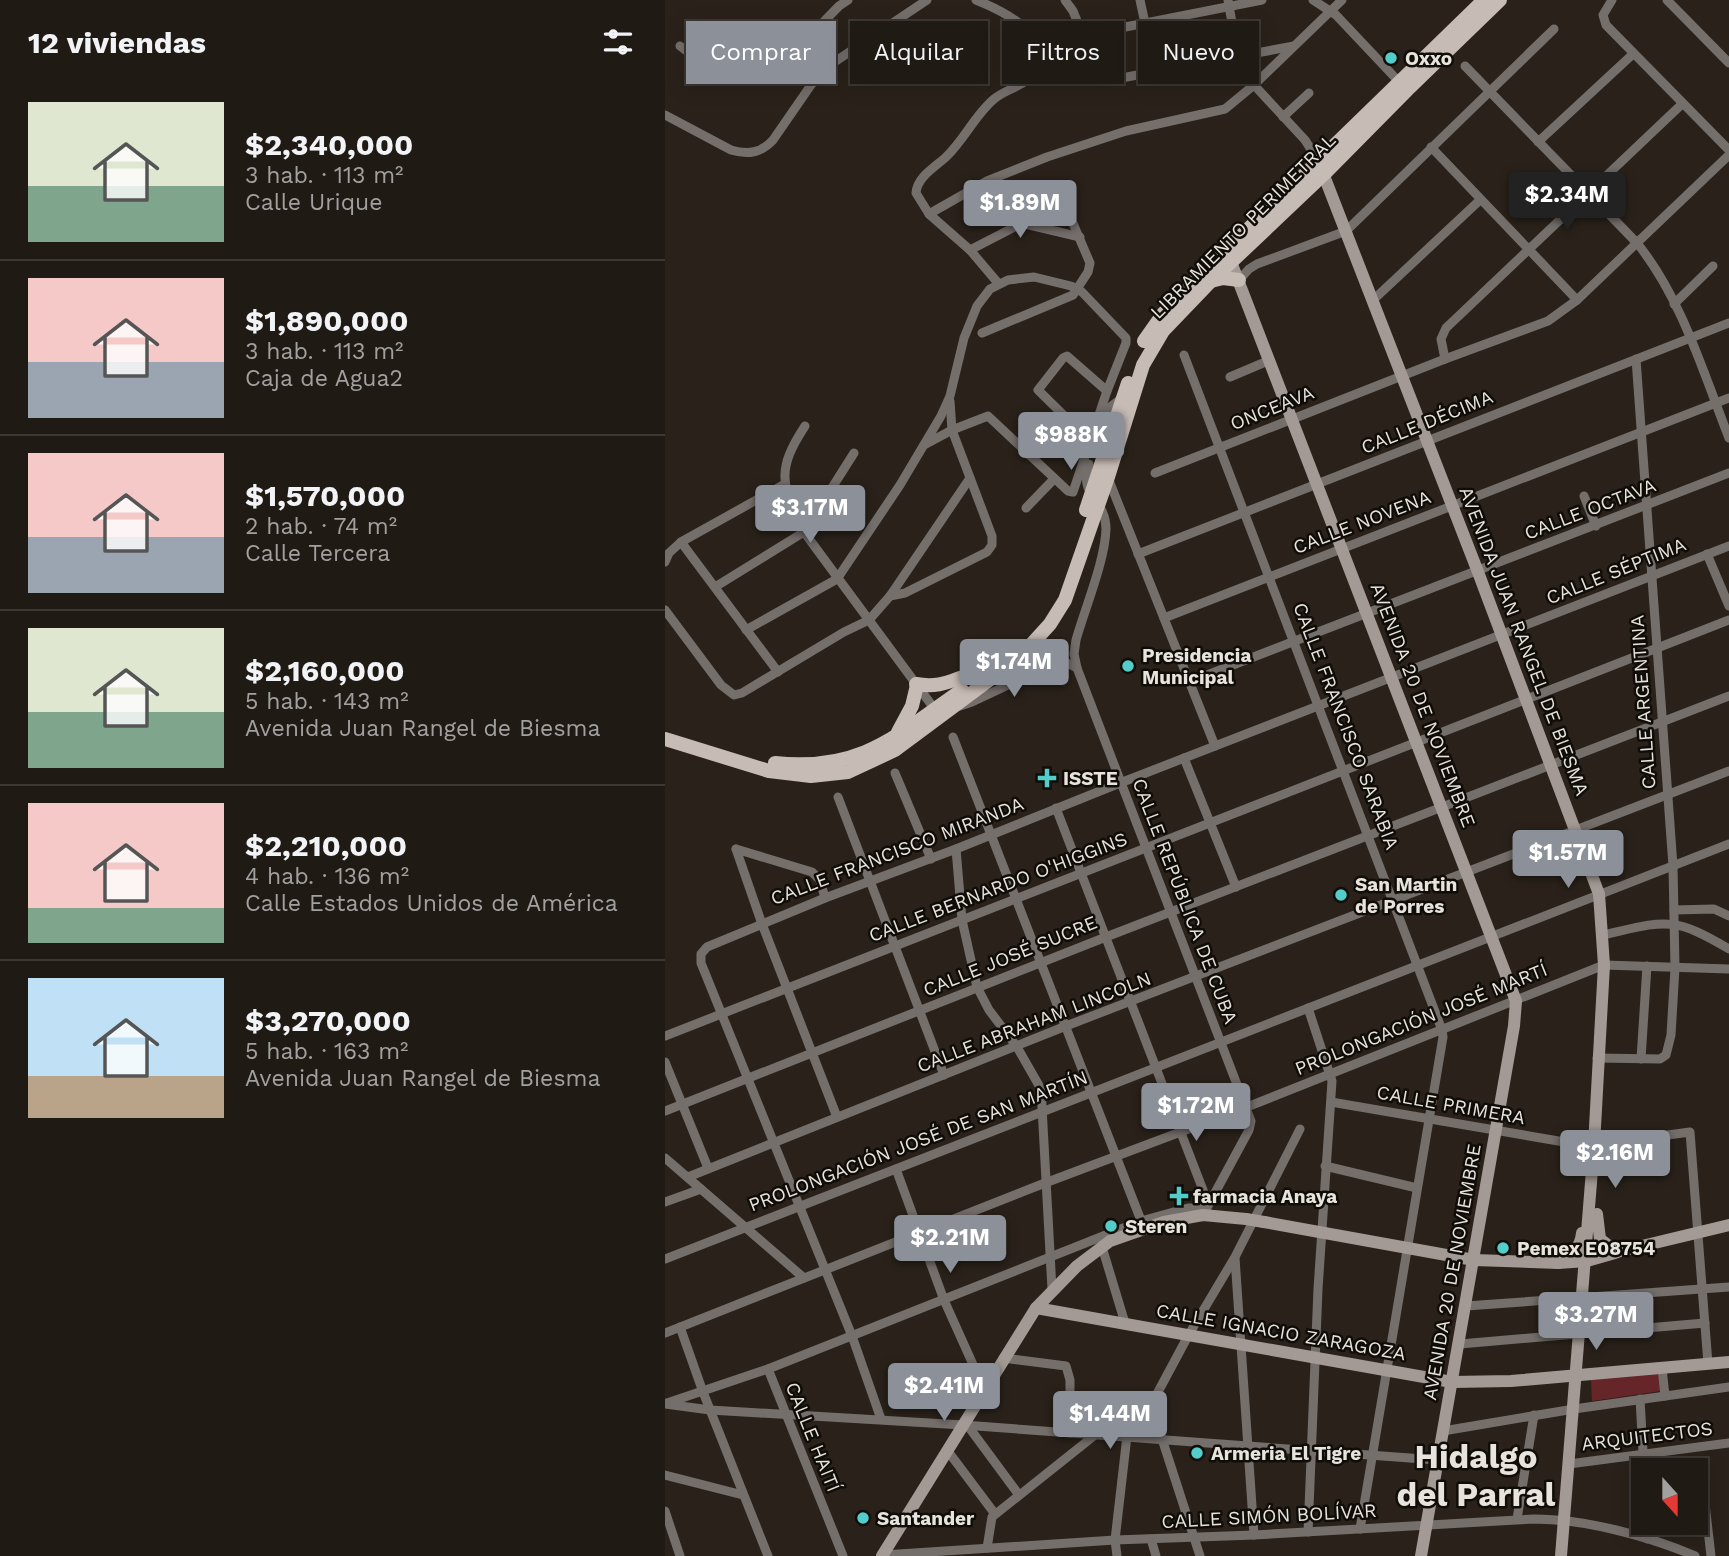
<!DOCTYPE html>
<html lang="es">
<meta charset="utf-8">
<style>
body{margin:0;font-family:"Work Sans",sans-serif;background:#28231d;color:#f1f3f6;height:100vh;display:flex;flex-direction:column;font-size:26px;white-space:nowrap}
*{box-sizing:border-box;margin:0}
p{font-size:23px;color:#a2a1a0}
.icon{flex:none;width:38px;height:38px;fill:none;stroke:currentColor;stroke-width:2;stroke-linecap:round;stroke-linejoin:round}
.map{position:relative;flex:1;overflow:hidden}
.drawer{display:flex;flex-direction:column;background:#201a14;width:665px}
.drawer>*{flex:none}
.top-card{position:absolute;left:21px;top:21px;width:665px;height:63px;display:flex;gap:14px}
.needle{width:46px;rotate:159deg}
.tools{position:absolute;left:966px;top:1458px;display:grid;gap:14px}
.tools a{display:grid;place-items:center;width:77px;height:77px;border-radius:0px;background:#201a14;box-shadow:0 4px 18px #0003,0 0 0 2px #3d3834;font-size:35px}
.price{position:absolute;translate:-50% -60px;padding:0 16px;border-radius:7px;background:#8c9099;color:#fff;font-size:23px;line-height:46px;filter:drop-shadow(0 2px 4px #0008)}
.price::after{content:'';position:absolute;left:50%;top:42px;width:21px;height:16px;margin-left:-10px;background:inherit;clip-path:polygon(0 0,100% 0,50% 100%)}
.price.selected{background:#222;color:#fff}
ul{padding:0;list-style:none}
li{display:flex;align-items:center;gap:21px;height:175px;padding:0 28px}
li+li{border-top:2px solid #3d3834}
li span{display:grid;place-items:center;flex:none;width:196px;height:140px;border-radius:0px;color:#555}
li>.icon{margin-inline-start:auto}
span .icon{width:84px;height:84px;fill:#fffc;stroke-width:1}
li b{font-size:30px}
h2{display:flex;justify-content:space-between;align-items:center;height:84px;padding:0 28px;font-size:30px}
.pill{padding:0 24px;border-radius:0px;background:#201a14;box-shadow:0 4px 18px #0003,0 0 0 2px #3d3834;font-size:24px;line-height:63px}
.pill.selected{background:#8c9099;color:#fff}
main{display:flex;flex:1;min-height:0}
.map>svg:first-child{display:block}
.green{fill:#662528}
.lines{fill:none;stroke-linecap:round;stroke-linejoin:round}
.street{stroke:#756f6c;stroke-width:9}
.secondary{stroke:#a39a95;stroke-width:12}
.primary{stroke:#c7bbb5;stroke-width:14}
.secondary-bridge{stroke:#a39a95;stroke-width:12}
.poi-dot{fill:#53cdc9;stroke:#100d09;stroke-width:2.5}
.labels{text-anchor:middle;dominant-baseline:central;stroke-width:5;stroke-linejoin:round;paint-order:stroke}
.poi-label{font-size:19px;font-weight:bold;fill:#e8e3dd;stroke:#100d09;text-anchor:start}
.street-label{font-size:19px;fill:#e8e3dd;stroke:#100d09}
.town-label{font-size:33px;font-weight:bold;fill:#e8e3dd;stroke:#100d09}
</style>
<main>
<section class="drawer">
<h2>12 viviendas<svg class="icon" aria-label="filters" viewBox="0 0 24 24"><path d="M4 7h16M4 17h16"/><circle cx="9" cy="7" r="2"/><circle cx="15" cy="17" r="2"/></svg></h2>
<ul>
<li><span style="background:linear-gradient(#dfe7d0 60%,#7fa58c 0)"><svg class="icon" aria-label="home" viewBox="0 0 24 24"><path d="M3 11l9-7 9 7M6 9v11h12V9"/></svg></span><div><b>$2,340,000</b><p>3 hab. · 113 m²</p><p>Calle Urique</p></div></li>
<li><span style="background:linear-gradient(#f6c9c9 60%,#9aa5b1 0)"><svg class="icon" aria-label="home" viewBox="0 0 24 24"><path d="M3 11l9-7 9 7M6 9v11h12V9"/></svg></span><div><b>$1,890,000</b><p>3 hab. · 113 m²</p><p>Caja de Agua2</p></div></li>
<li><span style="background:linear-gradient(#f6c9c9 60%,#9aa5b1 0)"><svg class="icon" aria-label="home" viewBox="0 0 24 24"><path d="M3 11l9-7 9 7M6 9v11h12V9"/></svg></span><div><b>$1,570,000</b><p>2 hab. · 74 m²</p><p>Calle Tercera</p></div></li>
<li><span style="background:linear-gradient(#dfe7d0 60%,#7fa58c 0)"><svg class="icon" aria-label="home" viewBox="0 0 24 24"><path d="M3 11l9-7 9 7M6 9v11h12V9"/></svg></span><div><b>$2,160,000</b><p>5 hab. · 143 m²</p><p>Avenida Juan Rangel de Biesma</p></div></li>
<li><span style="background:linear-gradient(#f6c9c9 75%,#7fa58c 0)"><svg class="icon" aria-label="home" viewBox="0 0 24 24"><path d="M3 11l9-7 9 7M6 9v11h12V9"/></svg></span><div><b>$2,210,000</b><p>4 hab. · 136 m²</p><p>Calle Estados Unidos de América</p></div></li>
<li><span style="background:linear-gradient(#bfe0f5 70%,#b9a48a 0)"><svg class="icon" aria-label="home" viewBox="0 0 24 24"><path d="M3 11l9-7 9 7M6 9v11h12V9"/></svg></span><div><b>$3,270,000</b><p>5 hab. · 163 m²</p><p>Avenida Juan Rangel de Biesma</p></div></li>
</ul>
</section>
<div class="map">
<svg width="1064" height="1556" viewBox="0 0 1064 1556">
<rect width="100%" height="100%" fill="#2a221a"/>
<path class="green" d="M994,1372L996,1391L927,1401L926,1378Z"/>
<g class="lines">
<g class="street">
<path d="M311,0C336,10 395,38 369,73C360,86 341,89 329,99C310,115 299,140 281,157C270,167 252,177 251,193L264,214L305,250L333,283"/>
<path d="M400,0L408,11L434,75L440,81L629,46"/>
<path d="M475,0L480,23"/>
<path d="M563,0C568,30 573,59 589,85L640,140L654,162"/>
<path d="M648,0L671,15L738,86"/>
<path d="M947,0L938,15L941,25L1064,150"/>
<path d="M1002,0L1064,63"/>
<path d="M435,32L597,0"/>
<path d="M15,46L50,73L60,78L94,80L116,66L174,6L183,0"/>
<path d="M800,66L972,243C1017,299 1038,372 1064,438"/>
<path d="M0,115L66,150C83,155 96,153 108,140L146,85L165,65L262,0"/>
<path d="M618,117L644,93"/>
<path d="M873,142L968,54"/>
<path d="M766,147L912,300"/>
<path d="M264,214L322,181L382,157L461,131L560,109L589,85L677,0"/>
<path d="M356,223L415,237"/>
<path d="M305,250L371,216L401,207L425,263L423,272L408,295L317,333"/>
<path d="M574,280L584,269L592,264L681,231L889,29"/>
<path d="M707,301L815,200"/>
<path d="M1009,304L1048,266"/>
<path d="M519,355L777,1030L778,1037L695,1529"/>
<path d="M780,359L776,339L781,328L1017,104"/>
<path d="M565,377L605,360"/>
<path d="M438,420L445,407L457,398"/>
<path d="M140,426C110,472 117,484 139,532L271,711"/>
<path d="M428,444L373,390L398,358L402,356L442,391"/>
<path d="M364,455L402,420"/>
<path d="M424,464C413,498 441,498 441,529C440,561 420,608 411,640L409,654L412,668L586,1121L584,1130L538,1215"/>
<path d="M490,473L780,359L883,321L912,300L1064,155"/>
<path d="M443,478L550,746"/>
<path d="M919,496L931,526"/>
<path d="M361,508L389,479"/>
<path d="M16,542L113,672"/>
<path d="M473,554L1064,323"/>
<path d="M1042,554L1064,606"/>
<path d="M0,562L4,553L16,542L120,484"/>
<path d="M50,587L139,532L189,453"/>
<path d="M225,596L305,478"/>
<path d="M0,610L56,685L69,695L77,693L179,632L204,620L225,596L240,593L322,552L327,545V536L287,430L285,401"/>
<path d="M499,618L1064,398"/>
<path d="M81,630L172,579L235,485L276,416L285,396L299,338L312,306L325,289L343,280L369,277L406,286L417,292L461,338V343L442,391L408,492L403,491L323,416L287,430L259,445"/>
<path d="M524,682L1064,473"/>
<path d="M295,706L307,702L387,664L400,662L412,668"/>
<path d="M288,737L477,1223"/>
<path d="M519,758L571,887"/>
<path d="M230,773L266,859"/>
<path d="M173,797L279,1075"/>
<path d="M391,808L543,1203"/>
<path d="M71,849L97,924L172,1117"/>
<path d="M71,849L147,872L155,880L160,898"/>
<path d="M291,849L297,920L312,987L324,1010L352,1047L376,1089L387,1289"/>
<path d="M1009,910L1049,909L1064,916"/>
<path d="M938,935C1000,921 1007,915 1064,949"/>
<path d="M643,1008L667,1081L653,1289L643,1532"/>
<path d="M0,1036L1064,620"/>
<path d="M932,1058L995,1059L1001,1055L1006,1035L1010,968L1008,866L971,359"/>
<path d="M976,1059L982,966"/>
<path d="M0,1062L43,1168"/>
<path d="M666,1102L911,1144L929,1145L1025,1132L1043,1364"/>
<path d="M0,1111L441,937L1064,696"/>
<path d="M0,1158L139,1278"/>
<path d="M660,1166L752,1188"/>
<path d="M231,1169L279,1300L319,1389"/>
<path d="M23,1177L401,1026L1064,771"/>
<path d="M0,1202L36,1189"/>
<path d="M437,1247L460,1323"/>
<path d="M570,1258L589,1535"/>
<path d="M0,1259L1064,844"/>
<path d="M801,1306L1064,1287"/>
<path d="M15,1327L38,1392L103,1556"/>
<path d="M0,1333L380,1183L582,1107L939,965L1064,969"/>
<path d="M795,1344L1040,1323"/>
<path d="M338,1358L401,1366L405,1380V1433"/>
<path d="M997,1368L1000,1396"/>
<path d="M103,1369L178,1556"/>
<path d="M975,1399L979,1470"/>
<path d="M2,1403L103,1369L476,1221L523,1208H541"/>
<path d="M0,1404L45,1410L298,1425L772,1460"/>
<path d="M486,1405L535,1556"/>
<path d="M216,1419L187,1336L36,963V954L42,947L160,898L291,849L455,783L1064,546"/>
<path d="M303,1426L354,1495"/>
<path d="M778,1431L909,1409L1064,1387"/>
<path d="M282,1450L330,1514"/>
<path d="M904,1464L1064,1443"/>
<path d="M0,1475L78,1495"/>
<path d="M1037,1478L1046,1556"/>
<path d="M0,1511L15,1556"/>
<path d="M852,1519L869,1415"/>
<path d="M981,1522L982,1539"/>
<path d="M486,1539L491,1556"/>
<path d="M322,1548L327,1517L430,1435"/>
<path d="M218,1555L450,1540L589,1535L869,1519C919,1519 984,1536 1030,1556"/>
<path d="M452,1556L450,1540L462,1436L486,1405L523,1336L570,1257L635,1129"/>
</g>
<g class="secondary">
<path d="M656,168L813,572L934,894L939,965L929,1145L896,1556"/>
<path d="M563,254L851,1001L849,1026L756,1556"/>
<path d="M932,1214L935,1239L944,1246L960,1249"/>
<path d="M599,1222L809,1260L893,1263"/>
<path d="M952,1252L1064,1225"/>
<path d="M884,1261C901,1256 915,1254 917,1233"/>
<path d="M371,1308L787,1382L846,1381L1064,1362"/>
<path d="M217,1556L371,1308L412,1266L445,1241L499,1222L538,1215L581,1219"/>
</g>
<g class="primary">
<path d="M546,281L558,278L574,280"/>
<path d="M479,341L498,314L536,275L819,0"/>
<path d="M421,510L463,383"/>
<path d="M251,684C283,690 293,673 325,671"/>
<path d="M233,732L247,706L252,685"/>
<path d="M0,739L104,771L146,776L183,772L230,750L355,657L385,624L400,600L443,477L478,365L498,331L545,282L659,174L742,90L835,0"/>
<path d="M110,763C196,772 231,736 297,690"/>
</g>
<g class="secondary-bridge">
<path d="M581,1219L599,1222"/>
<path d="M893,1263L922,1261L950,1253"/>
</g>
</g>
<g class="poi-dot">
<circle cx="726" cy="58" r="7"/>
<circle cx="463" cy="666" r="7"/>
<path d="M378.5 767.5h7v7h7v7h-7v7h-7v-7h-7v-7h7z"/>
<circle cx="676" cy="895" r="7"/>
<path d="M510.5 1185.5h7v7h7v7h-7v7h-7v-7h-7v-7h7z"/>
<circle cx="446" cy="1226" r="7"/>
<circle cx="838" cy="1248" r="7"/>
<circle cx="532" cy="1453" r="7"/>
<circle cx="198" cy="1518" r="7"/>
</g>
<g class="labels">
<g class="poi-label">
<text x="740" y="58">Oxxo</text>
<text x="477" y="655">Presidencia<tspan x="477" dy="22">Municipal</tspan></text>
<text x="398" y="778">ISSTE</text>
<text x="690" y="884">San Martin<tspan x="690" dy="22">de Porres</tspan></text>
<text x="528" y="1196">farmacia Anaya</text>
<text x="460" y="1226">Steren</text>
<text x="852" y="1248">Pemex E08754</text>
<text x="546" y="1453">Armeria El Tigre</text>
<text x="212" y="1518">Santander</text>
</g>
<g class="street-label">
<text transform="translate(578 226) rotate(-45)">LIBRAMIENTO PERIMETRAL</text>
<text transform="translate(607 408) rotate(-22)">ONCEAVA</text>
<text transform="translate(762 422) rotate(-22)">CALLE DÉCIMA</text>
<text transform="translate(925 509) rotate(-21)">CALLE OCTAVA</text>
<text transform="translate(697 522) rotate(-21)">CALLE NOVENA</text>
<text transform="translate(951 571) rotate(-22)">CALLE SÉPTIMA</text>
<text transform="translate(859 641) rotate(69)">AVENIDA JUAN RANGEL DE BIESMA</text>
<text transform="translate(978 702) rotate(-94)">CALLE ARGENTINA</text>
<text transform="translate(758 705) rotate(69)">AVENIDA 20 DE NOVIEMBRE</text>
<text transform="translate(681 726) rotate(69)">CALLE FRANCISCO SARABIA</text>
<text transform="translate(232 851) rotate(-21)">CALLE FRANCISCO MIRANDA</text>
<text transform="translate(333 887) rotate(-21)">CALLE BERNARDO O'HIGGINS</text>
<text transform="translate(520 901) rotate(69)">CALLE REPÚBLICA DE CUBA</text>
<text transform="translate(345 956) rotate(-22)">CALLE JOSÉ SUCRE</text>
<text transform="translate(756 1019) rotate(-22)">PROLONGACIÓN JOSÉ MARTÍ</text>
<text transform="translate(369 1022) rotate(-21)">CALLE ABRAHAM LINCOLN</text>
<text transform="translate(786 1105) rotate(10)">CALLE PRIMERA</text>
<text transform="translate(253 1141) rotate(-21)">PROLONGACIÓN JOSÉ DE SAN MARTÍN</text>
<text transform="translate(787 1272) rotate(-80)">AVENIDA 20 DE NOVIEMBRE</text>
<text transform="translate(616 1332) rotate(10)">CALLE IGNACIO ZARAGOZA</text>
<text transform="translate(982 1436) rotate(-7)">ARQUITECTOS</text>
<text transform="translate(148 1437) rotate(68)">CALLE HAITÍ</text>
<text transform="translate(604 1516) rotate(-3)">CALLE SIMÓN BOLÍVAR</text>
</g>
<g class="town-label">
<text x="811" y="1456">Hidalgo<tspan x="811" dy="38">del Parral</tspan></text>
</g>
</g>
</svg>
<div class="tools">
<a><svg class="needle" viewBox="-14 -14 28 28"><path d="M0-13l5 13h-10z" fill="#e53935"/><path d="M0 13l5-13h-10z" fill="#a2a1a0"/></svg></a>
</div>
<b class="price selected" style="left:902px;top:232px">$2.34M</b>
<b class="price" style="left:355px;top:240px">$1.89M</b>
<b class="price" style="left:406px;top:472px">$988K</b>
<b class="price" style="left:145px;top:545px">$3.17M</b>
<b class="price" style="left:349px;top:699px">$1.74M</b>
<b class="price" style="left:903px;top:890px">$1.57M</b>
<b class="price" style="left:531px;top:1143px">$1.72M</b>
<b class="price" style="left:950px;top:1190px">$2.16M</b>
<b class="price" style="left:285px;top:1275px">$2.21M</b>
<b class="price" style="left:931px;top:1352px">$3.27M</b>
<b class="price" style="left:279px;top:1423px">$2.41M</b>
<b class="price" style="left:445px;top:1451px">$1.44M</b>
<div class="top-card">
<a class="pill selected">Comprar</a>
<a class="pill">Alquilar</a>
<a class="pill">Filtros</a>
<a class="pill">Nuevo</a>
</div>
</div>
</main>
